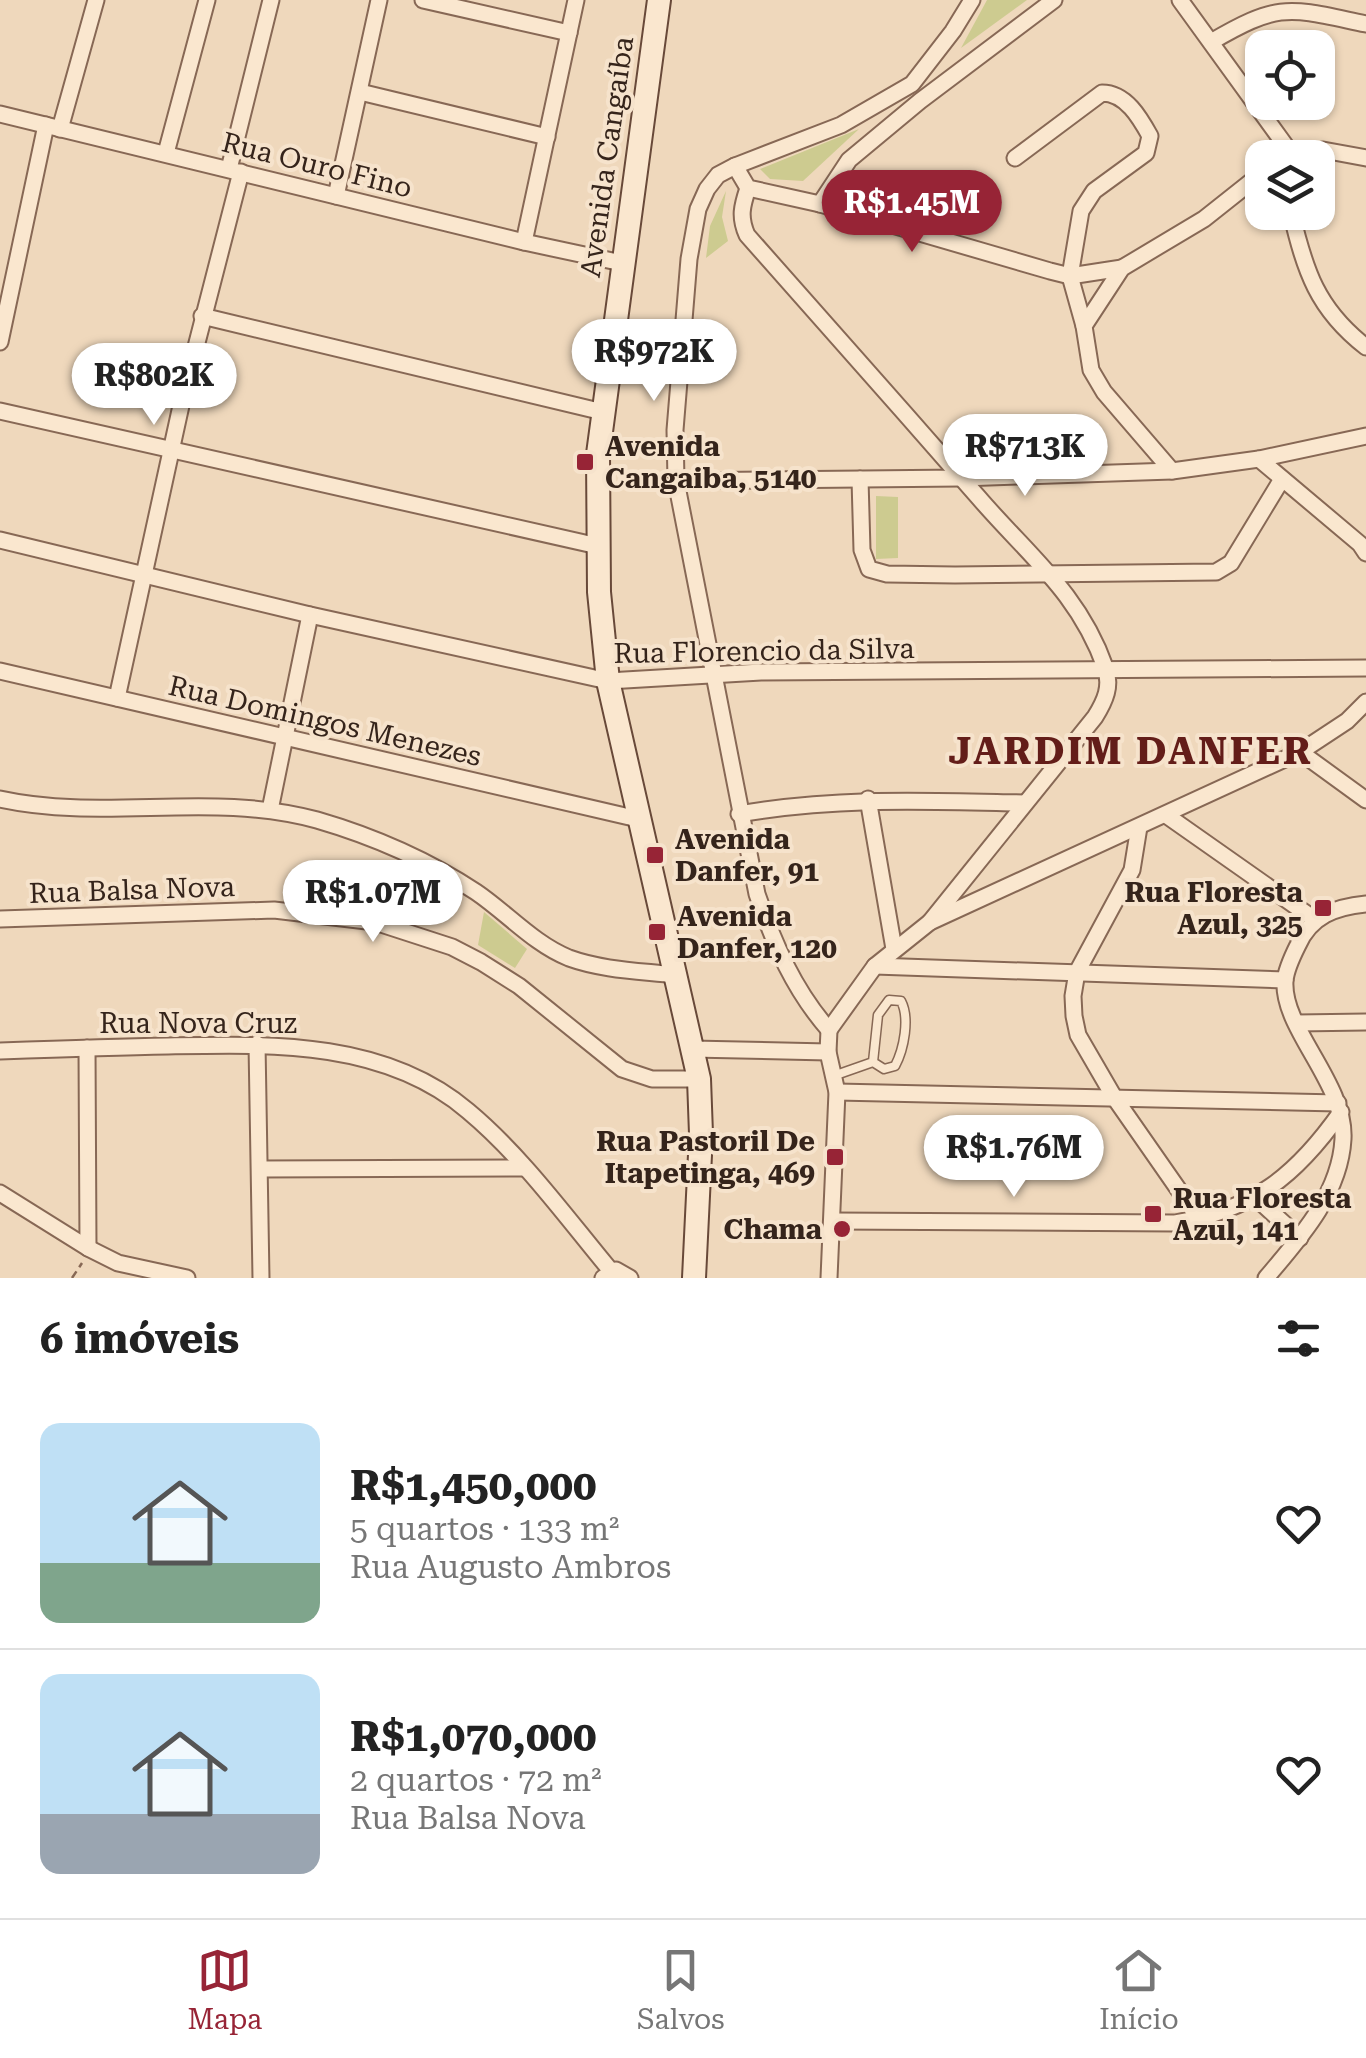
<!DOCTYPE html>
<html lang="pt">
<meta charset="utf-8">
<style>
body{margin:0;font-family:"Roboto Serif",serif;background:#f2f2f2;color:#222;height:100vh;display:flex;flex-direction:column;font-size:38px;white-space:nowrap}
*{box-sizing:border-box;margin:0}
p{font-size:32px;color:#767676}
.icon{flex:none;width:55px;height:55px;fill:none;stroke:currentColor;stroke-width:2;stroke-linecap:round;stroke-linejoin:round}
.map{position:relative;height:1278px;overflow:hidden}
.sheet{display:flex;flex-direction:column;background:#fff;flex:1}
.sheet>*{flex:none}
.buttons{position:absolute;left:1245px;top:30px;display:grid;gap:20px}
.buttons a{display:grid;place-items:center;width:90px;height:90px;border-radius:20px;background:#fff;box-shadow:0 2px 8px #0004;font-size:50px}
.price{position:absolute;translate:-50% -85px;padding:0 22px;border-radius:35px;background:#fff;color:#222;font-size:32px;line-height:65px;filter:drop-shadow(0 2px 5px #0008)}
.price::after{content:'';position:absolute;left:50%;top:60px;width:30px;height:22px;margin-left:-15px;background:inherit;clip-path:polygon(0 0,100% 0,50% 100%)}
.price.on{background:#972436;color:#fff}
ul{padding:0;list-style:none}
li{display:flex;align-items:center;gap:30px;height:250px;padding:0 40px}
li+li{border-top:2px solid #e0e0e0}
li span{display:grid;place-items:center;flex:none;width:280px;height:200px;border-radius:20px;color:#555}
li>.icon{margin-inline-start:auto}
span .icon{width:120px;height:120px;fill:#fffc;stroke-width:1}
li b{font-size:42px}
h2{display:flex;justify-content:space-between;align-items:center;height:120px;padding:0 40px;font-size:42px}
.tabs{display:flex;justify-content:space-around;align-items:center;height:140px;border-top:2px solid #e0e0e0;background:#fff;font-size:28px;color:#767676}
.tabs a{display:grid;justify-items:center;gap:5px}
.tabs .on{color:#972436}
.map>svg:first-child{display:block}
.green{fill:#cdcb90}
.lines{fill:none;stroke-linecap:round;stroke-linejoin:round}
.service-casing{stroke:#876855;stroke-width:11}
.minor-casing{stroke:#876855;stroke-width:19}
.secondary-casing{stroke:#684939;stroke-width:26}
.path{stroke:#876855;stroke-width:2.5;stroke-dasharray:8 5;stroke-linecap:butt}
.service{stroke:#fae7cf;stroke-width:8}
.minor{stroke:#fae7cf;stroke-width:15}
.secondary{stroke:#fae7cf;stroke-width:22}
.poi-dot{fill:#972436;stroke:#f6e3cc;stroke-width:4}
.labels{text-anchor:middle;dominant-baseline:central;stroke-width:8;stroke-linejoin:round;paint-order:stroke}
.street-label{font-size:28px;fill:#35241b;stroke:#f6e3cc}
.poi-label{font-size:28px;font-weight:bold;fill:#35241b;stroke:#f6e3cc;text-anchor:start}
.district-label{font-size:38px;font-weight:bold;letter-spacing:2.5px;fill:#631d19;stroke:#f6e3cc}
</style>
<div class="map">
<svg width="1366" height="1278" viewBox="0 0 1366 1278">
<rect width="100%" height="100%" fill="#efd8bc"/>
<g class="green">
<path d="M987,0H1027L961,48Z"/>
<path d="M859,129L803,181L770,179L760,169Z"/>
<path d="M726,191L722,217L728,241L706,258L710,226Z"/>
<path d="M876,496L898,497V558L876,559Z"/>
<path d="M484,912L527,949L515,968L478,945Z"/>
</g>
<g class="lines">
<defs>
<path id="service" d="M836,1075L873,1062L884,1069L895,1066C904,1049 910,1018 901,1001L889,1000L878,1015L873,1062"/>
<g id="minor">
<path d="M423,0L569,33"/>
<path d="M1180,0L1293,156"/>
<path d="M1211,42C1281,1 1289,8 1366,24"/>
<path d="M360,92L547,137"/>
<path d="M0,114L524,242L622,263"/>
<path d="M60,129L96,0"/>
<path d="M166,153L207,0"/>
<path d="M1015,158L1102,93C1126,93 1140,118 1150,136L1146,153L1094,191L1081,211L1070,276L1084,326"/>
<path d="M1289,158L1323,150L1366,158"/>
<path d="M735,166L748,188L820,204L1050,271L1070,276L1122,268"/>
<path d="M229,169L271,0"/>
<path d="M748,188C742,206 739,217 747,235C824,322 902,410 979,498C1028,555 1079,593 1105,667C1112,686 1105,701 1095,717L930,922"/>
<path d="M336,196L379,0"/>
<path d="M820,204L849,160L920,101L1054,0"/>
<path d="M1291,212C1305,271 1317,309 1366,347"/>
<path d="M524,242L576,0"/>
<path d="M202,316L603,412"/>
<path d="M0,342L46,125"/>
<path d="M0,411L598,546"/>
<path d="M1259,459L1360,544L1366,553"/>
<path d="M1172,471L1104,392L1091,370L1084,326L1122,268L1204,219L1262,173"/>
<path d="M860,479L862,550L869,569L887,574L955,575L1216,572L1231,563L1282,479"/>
<path d="M676,481L961,478L1172,471L1259,459L1366,436"/>
<path d="M0,540L310,615L608,681L761,672L1366,668"/>
<path d="M0,671L638,819"/>
<path d="M117,698L182,401L241,172"/>
<path d="M1300,752L1366,800"/>
<path d="M0,799C105,822 212,791 317,820C372,836 429,861 476,892C507,913 534,944 569,958C602,970 640,971 674,975"/>
<path d="M868,799L894,949"/>
<path d="M270,810L310,615"/>
<path d="M739,814C836,797 926,801 1024,803"/>
<path d="M1166,815L1314,919"/>
<path d="M1139,827L1132,870L1077,972L1073,996L1074,1016L1078,1035L1114,1097L1199,1219"/>
<path d="M0,919L274,910L375,922L452,947L481,962L519,986L622,1069L652,1079H699"/>
<path d="M875,966L1285,980"/>
<path d="M1297,1023L1366,1022"/>
<path d="M829,1030C794,990 774,944 757,894L676,481L675,430L689,259L698,209L707,189L718,175L735,166L841,125L912,84L953,31L972,0"/>
<path d="M829,1030L875,966L930,922L1300,752L1347,721L1366,702"/>
<path d="M829,1030L828,1052L837,1092L829,1278"/>
<path d="M257,1044L261,1278"/>
<path d="M87,1048L88,1248"/>
<path d="M692,1049L828,1052"/>
<path d="M0,1051C56,1049 112,1047 168,1046C270,1044 385,1040 468,1111C522,1156 566,1217 611,1271"/>
<path d="M837,1092L1338,1103"/>
<path d="M261,1169L525,1168"/>
<path d="M0,1193L88,1248L118,1263L187,1278"/>
<path d="M1256,1198L1300,1238"/>
<path d="M832,1221L1175,1223C1253,1210 1296,1176 1341,1112"/>
<path d="M603,1278L616,1270L630,1278"/>
<path d="M1266,1278C1300,1238 1340,1194 1343,1139C1346,1083 1282,1029 1285,981C1286,969 1293,955 1298,945C1311,916 1335,907 1366,904"/>
</g>
<path id="secondary" d="M659,0L598,454L599,592L608,681L699,1079L701,1134L694,1278"/>
</defs>
<use href="#service" class="service-casing"/>
<use href="#minor" class="minor-casing"/>
<use href="#secondary" class="secondary-casing"/>
<path class="path" d="M72,1278L82,1263"/>
<use href="#service" class="service"/>
<use href="#minor" class="minor"/>
<use href="#secondary" class="secondary"/>
</g>
<g class="poi-dot">
<rect x="575" y="452" width="20" height="20" rx="5"/>
<rect x="645" y="845" width="20" height="20" rx="5"/>
<rect x="1313" y="898" width="20" height="20" rx="5"/>
<rect x="647" y="922" width="20" height="20" rx="5"/>
<rect x="825" y="1147" width="20" height="20" rx="5"/>
<rect x="1143" y="1204" width="20" height="20" rx="5"/>
<circle cx="842" cy="1229" r="10"/>
</g>
<g class="labels">
<g class="street-label">
<text transform="translate(607 157) rotate(-82)">Avenida Cangaíba</text>
<text transform="translate(317 165) rotate(14)">Rua Ouro Fino</text>
<text transform="translate(764 651) rotate(-1)">Rua Florencio da Silva</text>
<text transform="translate(325 721) rotate(13)">Rua Domingos Menezes</text>
<text transform="translate(132 890) rotate(-2)">Rua Balsa Nova</text>
<text x="198" y="1023">Rua Nova Cruz</text>
</g>
<g class="poi-label">
<text x="605" y="446">Avenida<tspan x="605" dy="32">Cangaiba, 5140</tspan></text>
<text x="675" y="839">Avenida<tspan x="675" dy="32">Danfer, 91</tspan></text>
<text x="1303" y="892" text-anchor="end">Rua Floresta<tspan x="1303" dy="32">Azul, 325</tspan></text>
<text x="677" y="916">Avenida<tspan x="677" dy="32">Danfer, 120</tspan></text>
<text x="815" y="1141" text-anchor="end">Rua Pastoril De<tspan x="815" dy="32">Itapetinga, 469</tspan></text>
<text x="1173" y="1198">Rua Floresta<tspan x="1173" dy="32">Azul, 141</tspan></text>
<text x="822" y="1229" text-anchor="end">Chama</text>
</g>
<g class="district-label">
<text x="1131" y="751">JARDIM DANFER</text>
</g>
</g>
</svg>
<div class="buttons">
<a><svg class="icon" aria-label="locate" viewBox="0 0 24 24"><circle cx="12" cy="12" r="6"/><path d="M12 2v4M12 18v4M2 12h4M18 12h4"/></svg></a>
<a><svg class="icon" aria-label="layers" viewBox="0 0 24 24"><path d="M12 4l9 5-9 5-9-5zM3 14l9 5 9-5"/></svg></a>
</div>
<b class="price on" style="left:912px;top:255px">R$1.45M</b>
<b class="price" style="left:654px;top:404px">R$972K</b>
<b class="price" style="left:154px;top:428px">R$802K</b>
<b class="price" style="left:1025px;top:499px">R$713K</b>
<b class="price" style="left:373px;top:945px">R$1.07M</b>
<b class="price" style="left:1014px;top:1200px">R$1.76M</b>
</div>
<section class="sheet">
<h2>6 imóveis<svg class="icon" aria-label="filters" viewBox="0 0 24 24"><path d="M4 7h16M4 17h16"/><circle cx="9" cy="7" r="2"/><circle cx="15" cy="17" r="2"/></svg></h2>
<ul>
<li><span style="background:linear-gradient(#bfe0f5 70%,#7fa58c 0)"><svg class="icon" aria-label="home" viewBox="0 0 24 24"><path d="M3 11l9-7 9 7M6 9v11h12V9"/></svg></span><div><b>R$1,450,000</b><p>5 quartos · 133 m²</p><p>Rua Augusto Ambros</p></div><svg class="icon" aria-label="heart" viewBox="0 0 24 24"><path d="M12 20l-8-8c-3-5 5-10 8-4 3-6 11-1 8 4z"/></svg></li>
<li><span style="background:linear-gradient(#bfe0f5 70%,#9aa5b1 0)"><svg class="icon" aria-label="home" viewBox="0 0 24 24"><path d="M3 11l9-7 9 7M6 9v11h12V9"/></svg></span><div><b>R$1,070,000</b><p>2 quartos · 72 m²</p><p>Rua Balsa Nova</p></div><svg class="icon" aria-label="heart" viewBox="0 0 24 24"><path d="M12 20l-8-8c-3-5 5-10 8-4 3-6 11-1 8 4z"/></svg></li>
</ul>
</section>
<nav class="tabs">
<a class="on"><svg class="icon" aria-label="map" viewBox="0 0 24 24"><path d="M3 6l6-2 6 2 6-2v14l-6 2-6-2-6 2zM9 4v14M15 6v14"/></svg>Mapa</a>
<a><svg class="icon" aria-label="saved" viewBox="0 0 24 24"><path d="M7 4h10v16l-5-4-5 4z"/></svg>Salvos</a>
<a><svg class="icon" aria-label="home" viewBox="0 0 24 24"><path d="M3 11l9-7 9 7M6 9v11h12V9"/></svg>Início</a>
</nav>
